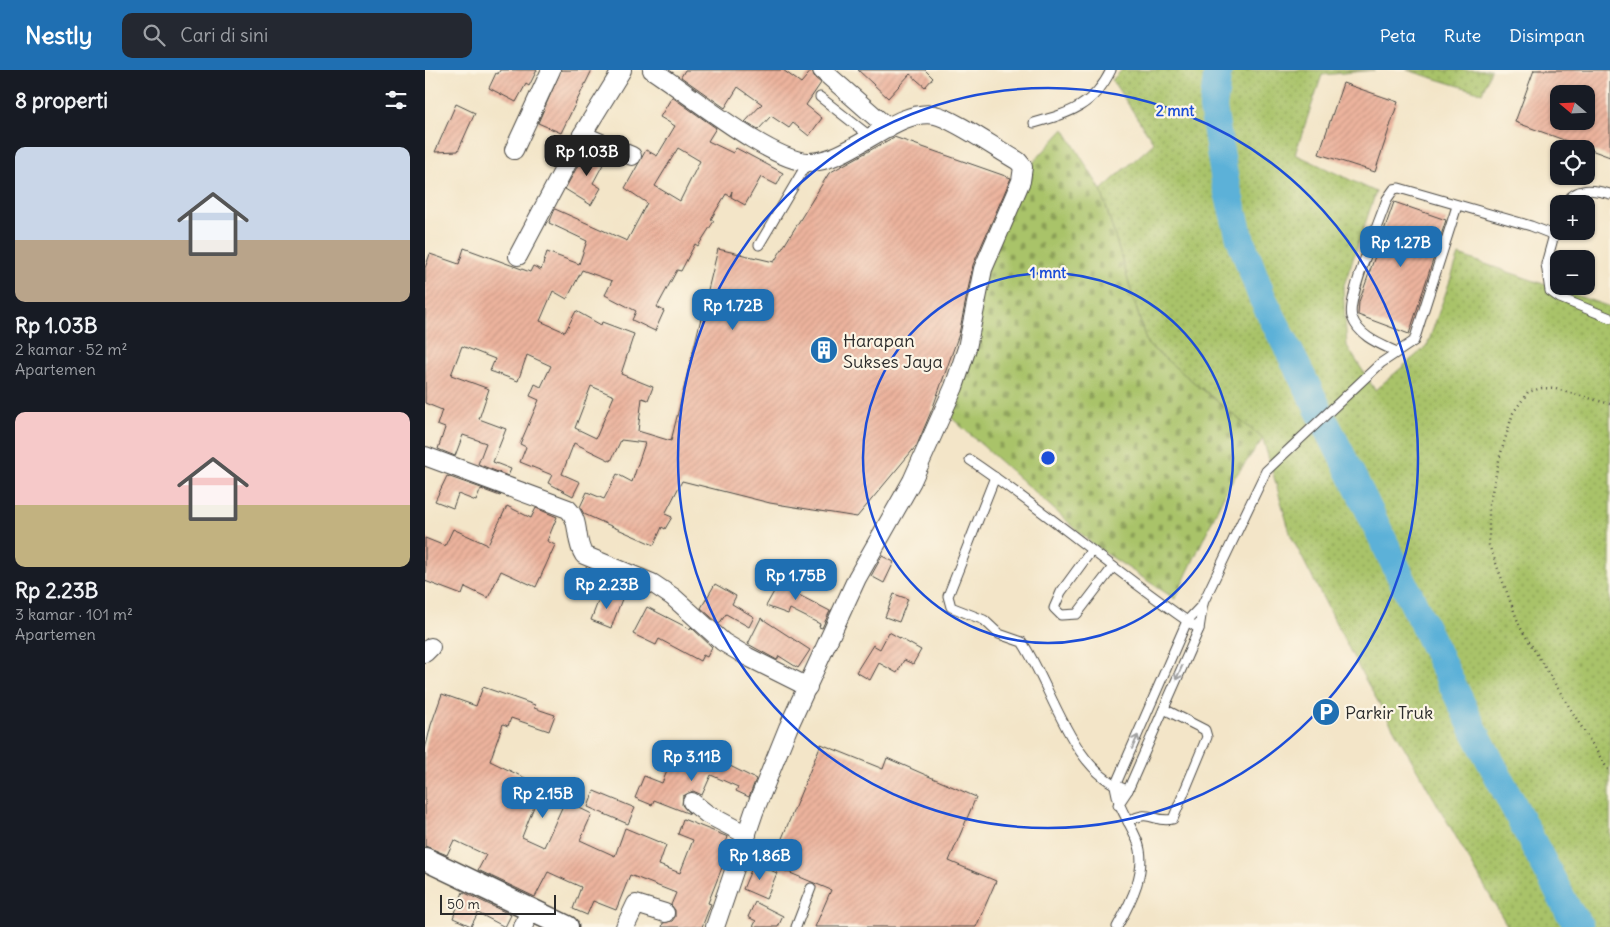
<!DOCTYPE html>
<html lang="id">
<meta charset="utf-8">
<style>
body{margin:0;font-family:Delius,sans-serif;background:#242831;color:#f1f3f6;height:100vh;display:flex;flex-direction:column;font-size:19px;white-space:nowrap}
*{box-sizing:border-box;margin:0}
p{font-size:16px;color:#9ea1a6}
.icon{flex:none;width:28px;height:28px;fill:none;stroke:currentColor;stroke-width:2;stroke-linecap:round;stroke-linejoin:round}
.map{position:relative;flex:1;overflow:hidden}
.drawer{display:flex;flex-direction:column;background:#171b24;width:425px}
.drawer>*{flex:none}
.needle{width:32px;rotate:289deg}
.fabs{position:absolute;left:1125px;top:15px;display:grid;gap:10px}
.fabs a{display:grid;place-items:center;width:45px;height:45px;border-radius:10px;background:#171b24;box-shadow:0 1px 4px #0004;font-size:25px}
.scale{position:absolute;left:15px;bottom:12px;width:116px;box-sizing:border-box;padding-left:5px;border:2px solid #2b2b2b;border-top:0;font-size:14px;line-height:18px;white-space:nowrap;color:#2b2b2b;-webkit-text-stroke:4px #fcf5e5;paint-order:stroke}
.price{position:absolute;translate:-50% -42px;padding:0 11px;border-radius:10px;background:#1f6fb2;color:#fff;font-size:16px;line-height:32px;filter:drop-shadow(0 1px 2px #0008)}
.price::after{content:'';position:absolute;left:50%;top:30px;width:15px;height:11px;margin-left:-8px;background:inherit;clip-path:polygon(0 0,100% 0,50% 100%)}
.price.active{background:#222;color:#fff}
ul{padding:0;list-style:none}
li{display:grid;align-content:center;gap:10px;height:265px;padding:0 15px}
li span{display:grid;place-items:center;height:155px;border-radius:10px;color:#555}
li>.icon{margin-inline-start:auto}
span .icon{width:90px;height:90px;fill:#fffc;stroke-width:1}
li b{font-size:21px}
h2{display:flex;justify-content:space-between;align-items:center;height:60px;padding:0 15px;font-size:21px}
header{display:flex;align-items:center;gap:30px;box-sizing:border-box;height:70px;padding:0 25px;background:#1f6fb2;color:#fff}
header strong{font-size:24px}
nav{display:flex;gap:28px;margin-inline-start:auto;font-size:18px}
.search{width:350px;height:45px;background:#242831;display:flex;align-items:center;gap:12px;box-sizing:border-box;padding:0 18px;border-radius:10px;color:#9ea1a6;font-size:19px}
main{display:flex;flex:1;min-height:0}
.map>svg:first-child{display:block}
.grass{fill:url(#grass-dots);stroke:#6a774a;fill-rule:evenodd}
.cemetery{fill:url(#cemetery-stones);stroke:#6a774a}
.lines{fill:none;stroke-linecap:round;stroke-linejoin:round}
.river{stroke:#5bb1d8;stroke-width:28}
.building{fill:url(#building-hatch);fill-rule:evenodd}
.service-casing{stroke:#494743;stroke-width:11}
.minor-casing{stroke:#494743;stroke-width:20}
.tertiary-casing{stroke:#494743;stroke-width:25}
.path{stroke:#494743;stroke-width:2.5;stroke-dasharray:1 4;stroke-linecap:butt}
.service{stroke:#fff;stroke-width:9}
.minor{stroke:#fff;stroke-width:18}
.tertiary{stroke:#fff;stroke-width:22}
.oneway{stroke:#a0a0a0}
.ring{fill:none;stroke:#1d4ed8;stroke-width:2.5}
.labels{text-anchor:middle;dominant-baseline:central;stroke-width:4.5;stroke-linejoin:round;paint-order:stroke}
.poi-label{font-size:18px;fill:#2b2b2b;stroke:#fcf5e5;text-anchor:start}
.centre{fill:#1d4ed8;stroke:#fcf5e5;stroke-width:2.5}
.ring-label{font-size:15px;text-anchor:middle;font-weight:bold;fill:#1d4ed8;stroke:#fcf5e5;stroke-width:4.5;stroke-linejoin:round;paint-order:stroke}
</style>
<header>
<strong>Nestly</strong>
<div class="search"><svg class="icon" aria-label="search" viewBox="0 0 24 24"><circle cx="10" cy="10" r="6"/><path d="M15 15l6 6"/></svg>Cari di sini</div>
<nav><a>Peta</a><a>Rute</a><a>Disimpan</a></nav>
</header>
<main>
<section class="drawer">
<h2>8 properti<svg class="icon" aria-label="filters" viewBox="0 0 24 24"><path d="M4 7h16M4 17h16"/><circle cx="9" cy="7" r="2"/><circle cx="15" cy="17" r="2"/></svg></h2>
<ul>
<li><span style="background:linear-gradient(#c9d6e8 60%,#b9a48a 0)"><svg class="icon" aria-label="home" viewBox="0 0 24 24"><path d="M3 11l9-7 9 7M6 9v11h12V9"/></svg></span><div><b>Rp 1.03B</b><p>2 kamar · 52 m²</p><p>Apartemen</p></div></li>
<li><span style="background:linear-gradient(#f6c9c9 60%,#c2b280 0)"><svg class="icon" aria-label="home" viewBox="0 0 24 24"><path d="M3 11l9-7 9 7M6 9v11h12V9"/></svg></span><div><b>Rp 2.23B</b><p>3 kamar · 101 m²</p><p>Apartemen</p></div></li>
</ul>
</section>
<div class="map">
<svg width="1185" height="857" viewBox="0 0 1185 857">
<defs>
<pattern id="grass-dots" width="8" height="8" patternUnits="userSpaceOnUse" patternTransform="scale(1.25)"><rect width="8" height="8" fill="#a9c369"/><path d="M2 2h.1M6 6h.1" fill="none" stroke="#8a9f57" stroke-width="1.8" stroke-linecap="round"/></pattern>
<pattern id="cemetery-stones" width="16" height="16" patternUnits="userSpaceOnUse" patternTransform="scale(1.25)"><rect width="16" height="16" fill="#a9c369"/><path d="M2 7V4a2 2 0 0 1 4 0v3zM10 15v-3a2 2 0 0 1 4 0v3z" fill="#8a9f57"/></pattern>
<pattern id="building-hatch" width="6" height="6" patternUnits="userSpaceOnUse" patternTransform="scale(1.25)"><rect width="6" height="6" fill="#ecb39d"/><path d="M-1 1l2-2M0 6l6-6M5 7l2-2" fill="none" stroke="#cb9a87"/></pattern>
</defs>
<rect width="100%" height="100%" fill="#fcf5e5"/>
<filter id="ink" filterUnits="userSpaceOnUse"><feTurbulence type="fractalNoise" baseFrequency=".02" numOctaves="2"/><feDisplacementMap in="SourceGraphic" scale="10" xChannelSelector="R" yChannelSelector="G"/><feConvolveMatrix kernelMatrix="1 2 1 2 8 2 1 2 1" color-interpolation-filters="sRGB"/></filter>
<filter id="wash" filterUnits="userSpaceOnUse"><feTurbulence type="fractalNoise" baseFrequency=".0096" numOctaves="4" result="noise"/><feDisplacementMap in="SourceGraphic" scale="20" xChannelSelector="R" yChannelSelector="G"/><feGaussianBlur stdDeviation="1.12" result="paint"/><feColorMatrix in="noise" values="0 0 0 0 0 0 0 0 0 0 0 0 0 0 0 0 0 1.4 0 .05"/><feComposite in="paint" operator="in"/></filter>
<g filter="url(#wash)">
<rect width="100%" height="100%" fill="#f3e5c8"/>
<g class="grass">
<path d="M697,0H950L897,5L870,84L951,122L918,218L922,276L950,320L1002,276L1034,185L1185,237V857H1083L936,602L866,466L838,369L722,274L676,120L729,73L687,10ZM932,417L965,480L1032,623L1018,595Z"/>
<path d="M982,0H1066L1057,23Z"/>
</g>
<path class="cemetery" d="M639,59L676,120L722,274L838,369L804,415L750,529L670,476L521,343L583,120Z"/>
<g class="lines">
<path class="river" d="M793,0L788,38L800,111L815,168L837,227L940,432L1049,660L1143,840L1155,857"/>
</g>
<g id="blocks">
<g class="building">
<path d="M75,0H112L104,16L101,14L91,32L64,18L71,3L73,4Z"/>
<path d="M136,0H167L136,63L113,53Z"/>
<path d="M260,0H358L376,13L387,0L390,8L396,13L381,35L397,48L384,66L368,53L364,58L346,46L333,60L320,52L337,34L313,17L300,38L256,7Z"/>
<path d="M433,0H500L508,8L500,17L485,4L463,28Z"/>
<path d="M1109,0H1185V87L1090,52ZM1134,24H1161V51H1134Z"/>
<path d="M918,13L973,32L950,102L894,84Z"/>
<path d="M247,27L291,58L283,71L308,83L311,78L358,103L352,115L336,107L320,135L306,127L307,121L305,126L301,124L286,149L289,151L273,176L270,174L256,201L252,200L232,237L239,241L230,261L207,250L211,241L180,225L187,211L157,200L142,229L128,221L115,251L140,262L151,241L176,255L177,252L209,264L196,304L228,317L223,330L217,328L213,361L246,371L293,179L349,192L404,103L469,67L586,108L548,195L534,264L508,337L492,375L432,447L345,433L257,411L240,444L247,447L240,459L237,457L229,475L159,444L155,437L162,422L179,429L192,404L207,412L220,373L196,370L186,391L149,373L137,404L155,412L148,426L123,413L127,405L95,392L101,377L95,374L114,330L105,326L110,314L116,317L126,296L102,285L93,311L65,301L70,289L37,276L26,305L64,319L54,349L81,359L68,392L86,399L83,406L53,394L61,373L38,365L30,386L13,379L20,358L12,355L17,340L0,333V198L5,184L34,194L39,178L105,202L108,196L116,200L122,182L154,194L162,171L124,153L130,139L202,171L222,133L200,118L221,80L232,86L250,56L235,47ZM253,78L275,91L255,131L230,116ZM166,316L189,326L171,368L150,358Z"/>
<path d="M31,34L50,43L33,81L10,82Z"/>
<path d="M162,79L182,87L168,113L176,118L166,135L140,119Z"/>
<path d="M969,132L1021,150L984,264L933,245L934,232Z"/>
<path d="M22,406L76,425L75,426L56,419L51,431L33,424L28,438L10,431Z"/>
<path d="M82,436L106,448L111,438L132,447L122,471L130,475L111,517L76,501L63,528L40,517L37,525L0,511V468L20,476L28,459L63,475Z"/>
<path d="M457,486L469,492L459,513L446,506Z"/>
<path d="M361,500L374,506L368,522L405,541L397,558L394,557L395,554L365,539L363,544L341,536Z"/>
<path d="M290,514L311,526L307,534L329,547L324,557L301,544L294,554L276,538Z"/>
<path d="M177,521L197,529L186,558L166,550Z"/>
<path d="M469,524L483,529L474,552L460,547Z"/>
<path d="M222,537L265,559L266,557L287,577L282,587L278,585L275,591L234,569L231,575L208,564Z"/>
<path d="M336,548L385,580L373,598L354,586L352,590L323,574Z"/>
<path d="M464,562L496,580L488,594L479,590L472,603L454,593L445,610L431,602L448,575L455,579Z"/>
<path d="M58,617L110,635L109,638L130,645L124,661L86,648L83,656L78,654L65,691L106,711L102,719L114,724L97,767L119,777L140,731L167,744L155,770L190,786L200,758L241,775L234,795L255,803L268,770L253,764L258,749L303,767L297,783L302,785L283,833L286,834L277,857H237L238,853L247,851L250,847V840L246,835L251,823L205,805L191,840L168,831L162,845L148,839L156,817L123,802L110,827L53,800L61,785L29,770L22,785L0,776V680L6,655L17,624L51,636Z"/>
<path d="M396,674L458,699L462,688L551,727L524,791L571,811L551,857H390L406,820L346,795Z"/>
<path d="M275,681L331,709L324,727L311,721L313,717L286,705L277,725L268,721L258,726L257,735L265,744L229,730L227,735L210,728L219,706L237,713L246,692L266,700Z"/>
<path d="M169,721L210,738L203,754L163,737Z"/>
<path d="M329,793L352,803L341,829L318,819Z"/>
<path d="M38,822L86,845L80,857L53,843L46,856L28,848Z"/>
<path d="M330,832L358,846L353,857H328L331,851L323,847Z"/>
</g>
</g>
</g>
<g filter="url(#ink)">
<use href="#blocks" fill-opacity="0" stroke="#494743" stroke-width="1"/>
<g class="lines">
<defs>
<g id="service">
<path d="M395,27L446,67"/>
<path d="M609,53C644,43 669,36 686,0"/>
<path d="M1140,134C1151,116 1168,119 1185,124"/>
<path d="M1129,165L1121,194L1125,221L1135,228L1185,248"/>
<path d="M334,175L383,92"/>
<path d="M972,282C955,274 934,267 927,247C921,230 955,150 962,129L969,119L974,118L1106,156L1129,165L1134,152"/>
<path d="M545,390C624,443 695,506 774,559"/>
<path d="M570,407L523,526L526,537L559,550L574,564L597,572C627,616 647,704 703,720"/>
<path d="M666,481L636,522L629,538L636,545L652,544L688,497"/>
<path d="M693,735L703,720L774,559L778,533L841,401L956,293L989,271L1032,136"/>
<path d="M703,752C726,737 728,754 748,749L782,667L780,660L739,639"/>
<path d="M371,857L386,818"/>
<path d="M692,857C706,832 724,798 712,770C703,748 694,741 690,716L762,551L778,534"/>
</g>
<g id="minor">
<path d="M227,0C262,22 345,91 383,92C425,93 471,37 510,45C529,49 573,80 593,91L598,97L596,111L558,199L542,278L529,317L487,411L432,508L363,658L329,742L290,857"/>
<path d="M397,0L463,58"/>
<path d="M157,65L207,86"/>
<path d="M89,80L126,0"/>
<path d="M93,186L157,65L197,0"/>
<path d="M0,386L143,439C156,452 149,470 159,485L227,513L248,527L298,572L323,587L383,617"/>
<path d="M0,583L6,577"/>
<path d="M267,732L282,744L322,765"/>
<path d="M98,857L105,840"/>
<path d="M200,857L211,834L240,843"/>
</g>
<path id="tertiary" d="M0,789L142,857"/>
</defs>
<use href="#service" class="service-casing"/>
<use href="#minor" class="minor-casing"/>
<use href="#tertiary" class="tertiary-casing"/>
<path class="path" d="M1185,334L1131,319L1117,318L1103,322L1088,343L1075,386L1064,435V475L1095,557L1185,703"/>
<use href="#service" class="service"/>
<use href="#minor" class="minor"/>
<use href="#tertiary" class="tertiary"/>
</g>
<defs><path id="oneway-shaft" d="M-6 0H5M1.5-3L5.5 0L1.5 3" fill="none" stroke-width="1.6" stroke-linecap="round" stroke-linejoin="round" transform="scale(1.25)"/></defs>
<g class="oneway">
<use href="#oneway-shaft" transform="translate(754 603) rotate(114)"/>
<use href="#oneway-shaft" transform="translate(710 672) rotate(-66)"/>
</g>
</g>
<g class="ring">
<circle cx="623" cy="388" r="185"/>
<circle cx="623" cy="388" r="370"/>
</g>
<defs>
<symbol id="building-disc" viewBox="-11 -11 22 22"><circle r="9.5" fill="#1f6fb2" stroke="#fcf5e5"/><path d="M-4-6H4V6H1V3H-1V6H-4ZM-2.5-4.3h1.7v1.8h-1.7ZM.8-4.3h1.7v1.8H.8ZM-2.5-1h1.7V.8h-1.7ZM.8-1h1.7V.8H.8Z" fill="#fff"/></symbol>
<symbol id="parking-disc" viewBox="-11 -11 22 22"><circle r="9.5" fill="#1f6fb2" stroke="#fcf5e5"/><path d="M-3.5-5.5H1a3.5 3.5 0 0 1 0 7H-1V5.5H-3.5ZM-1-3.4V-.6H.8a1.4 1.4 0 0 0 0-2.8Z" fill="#fff"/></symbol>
</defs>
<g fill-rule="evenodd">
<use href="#building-disc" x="383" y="264" width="32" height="32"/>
<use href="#parking-disc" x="885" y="626" width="32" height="32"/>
</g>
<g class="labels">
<g class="poi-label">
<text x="418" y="270">Harapan<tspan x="418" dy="21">Sukses Jaya</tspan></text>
<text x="920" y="642">Parkir Truk</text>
</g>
</g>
<circle cx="623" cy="388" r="8" class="centre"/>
<g class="ring-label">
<text x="750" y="46">2 mnt</text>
<text x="623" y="208">1 mnt</text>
</g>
</svg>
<div class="fabs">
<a><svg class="needle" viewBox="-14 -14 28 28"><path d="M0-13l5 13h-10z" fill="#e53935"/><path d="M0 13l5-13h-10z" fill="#9ea1a6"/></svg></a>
<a><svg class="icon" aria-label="locate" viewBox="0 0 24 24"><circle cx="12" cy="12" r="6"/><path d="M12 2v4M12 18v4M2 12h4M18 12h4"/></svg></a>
<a>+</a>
<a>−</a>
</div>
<div class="scale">50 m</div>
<b class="price active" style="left:162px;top:107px">Rp 1.03B</b>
<b class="price" style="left:976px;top:198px">Rp 1.27B</b>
<b class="price" style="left:308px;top:261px">Rp 1.72B</b>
<b class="price" style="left:371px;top:531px">Rp 1.75B</b>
<b class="price" style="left:182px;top:540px">Rp 2.23B</b>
<b class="price" style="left:267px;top:712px">Rp 3.11B</b>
<b class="price" style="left:118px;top:749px">Rp 2.15B</b>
<b class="price" style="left:335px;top:811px">Rp 1.86B</b>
</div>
</main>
